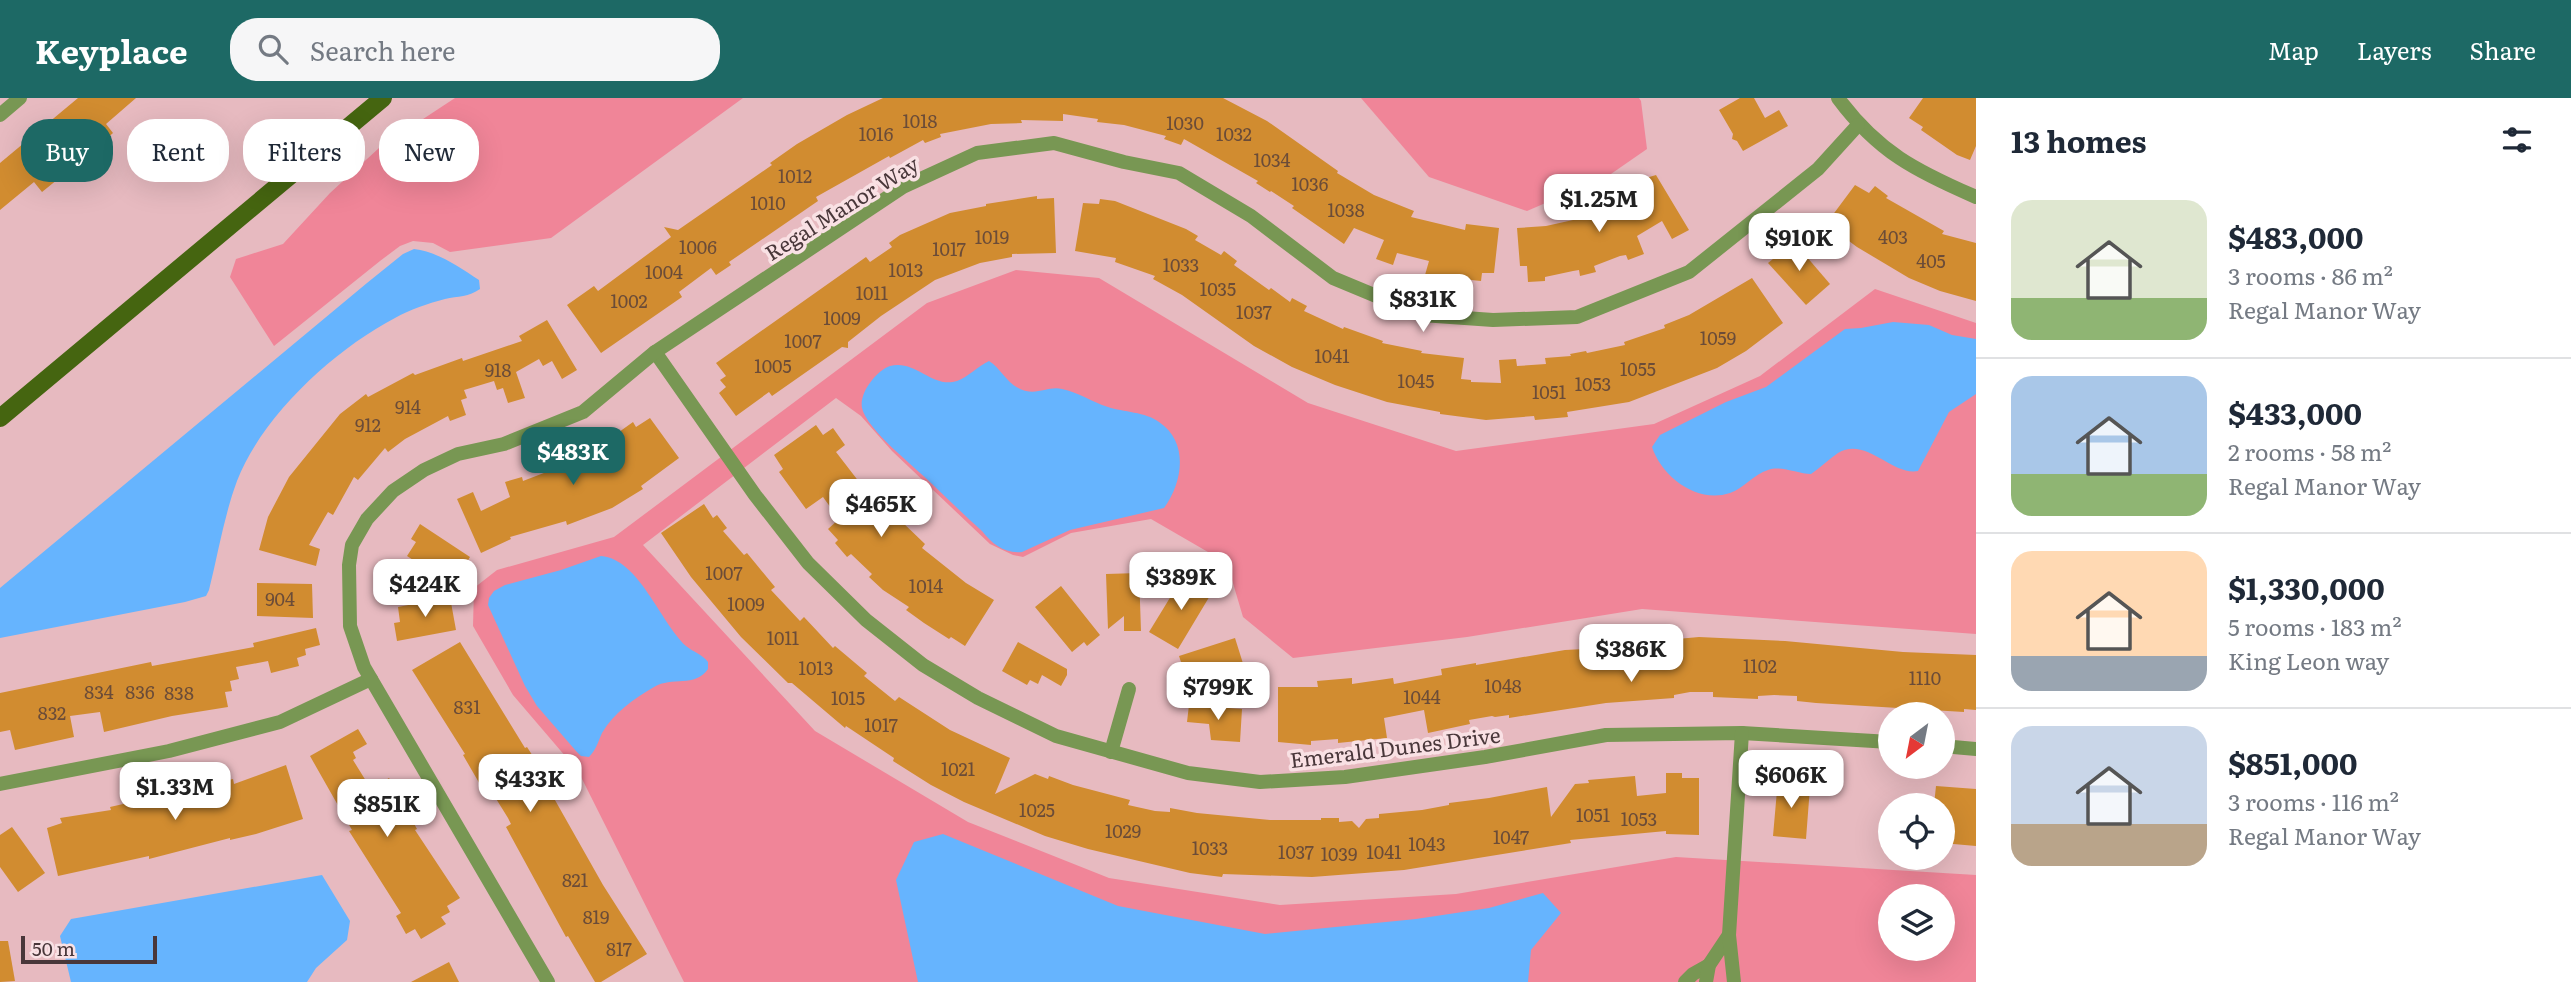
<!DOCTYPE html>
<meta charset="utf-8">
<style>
body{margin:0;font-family:Literata,serif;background:#f6f6f7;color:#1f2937;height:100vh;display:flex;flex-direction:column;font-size:26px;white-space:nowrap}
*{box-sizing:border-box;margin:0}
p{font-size:23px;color:#747a83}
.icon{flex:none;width:38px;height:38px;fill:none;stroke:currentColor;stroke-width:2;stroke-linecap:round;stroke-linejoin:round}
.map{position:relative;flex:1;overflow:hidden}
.drawer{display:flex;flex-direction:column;background:#fff;width:595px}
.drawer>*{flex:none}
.guide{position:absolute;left:21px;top:21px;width:665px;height:63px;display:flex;gap:14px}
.needle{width:46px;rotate:212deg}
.tools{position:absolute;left:1878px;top:604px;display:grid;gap:14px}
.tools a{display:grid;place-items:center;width:77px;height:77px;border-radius:50%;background:#fff;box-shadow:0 7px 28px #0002;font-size:35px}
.scale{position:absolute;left:21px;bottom:18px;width:136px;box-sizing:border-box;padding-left:7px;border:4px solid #49373a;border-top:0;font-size:19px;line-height:24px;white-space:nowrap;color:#49373a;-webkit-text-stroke:5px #f9e1e4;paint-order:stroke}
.price{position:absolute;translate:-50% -60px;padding:0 16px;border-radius:14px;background:#fff;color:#222;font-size:23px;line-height:46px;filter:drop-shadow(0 2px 4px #0008)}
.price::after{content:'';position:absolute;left:50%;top:42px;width:21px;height:16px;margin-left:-10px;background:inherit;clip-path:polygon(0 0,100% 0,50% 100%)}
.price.active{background:#1d6965;color:#fff}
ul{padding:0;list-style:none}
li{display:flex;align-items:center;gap:21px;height:175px;padding:0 35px}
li+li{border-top:2px solid #e0e1e3}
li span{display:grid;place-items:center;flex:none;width:196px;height:140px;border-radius:21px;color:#555}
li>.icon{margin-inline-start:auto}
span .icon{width:84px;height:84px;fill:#fffc;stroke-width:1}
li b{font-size:30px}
h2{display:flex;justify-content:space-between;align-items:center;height:84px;padding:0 35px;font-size:30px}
.pill{padding:0 24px;border-radius:28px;background:#fff;box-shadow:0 7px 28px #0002;font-size:24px;line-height:63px}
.pill.active{background:#1d6965;color:#fff}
header{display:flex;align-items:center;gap:42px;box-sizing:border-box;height:98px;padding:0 35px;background:#1d6965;color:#fff}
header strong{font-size:33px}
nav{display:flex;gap:38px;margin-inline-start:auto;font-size:24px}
.search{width:490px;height:63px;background:#f6f6f7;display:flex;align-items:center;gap:18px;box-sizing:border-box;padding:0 24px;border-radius:28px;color:#747a83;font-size:26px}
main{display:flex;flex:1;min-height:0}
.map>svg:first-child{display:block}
.green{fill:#f08598;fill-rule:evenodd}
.water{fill:#66b4fe}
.building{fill:#d18c30}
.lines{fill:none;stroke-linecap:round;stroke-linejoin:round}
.street{stroke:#789753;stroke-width:14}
.primary{stroke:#456510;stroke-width:18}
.labels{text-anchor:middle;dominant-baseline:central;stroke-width:7;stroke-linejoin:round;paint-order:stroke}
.number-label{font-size:18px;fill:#6b4c38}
.street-label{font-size:21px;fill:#49373a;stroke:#f9e1e4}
</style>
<header>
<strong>Keyplace</strong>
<div class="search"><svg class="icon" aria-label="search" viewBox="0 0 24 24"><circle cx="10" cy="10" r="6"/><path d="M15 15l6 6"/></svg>Search here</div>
<nav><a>Map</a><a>Layers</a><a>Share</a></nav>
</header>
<main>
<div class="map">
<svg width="1976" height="884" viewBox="0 0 1976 884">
<rect width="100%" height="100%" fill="#e7bac0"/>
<g class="green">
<path d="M455,0H743L551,140L450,154L433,145L413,143L400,148L380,163L274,248L230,179L236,161L283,146L330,95L379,50Z"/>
<path d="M1361,0H1639L1641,3L1647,51L1608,78L1527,113L1429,79Z"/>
<path d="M1016,172L1099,180L1308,305L1456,353L1654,326L1760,278L1875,191L1976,225V536L1642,511L1467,539L1293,560L1243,519L1227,465L1151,421L1071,435L1023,459L1013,457L990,446L892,353L861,318L836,300L643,447L815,633L968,724L1109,780L1280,807L1456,796L1676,759L1976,777V884H684L578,673L513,597L473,528L474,490L497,472L614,439L927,205ZM1890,798H1942V850H1890Z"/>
</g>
<g class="water">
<path d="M414,151C438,154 459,169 479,182L480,191C469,199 458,198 445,201C429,205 409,212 395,220C334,252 262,318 237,383C224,418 218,456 209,492L206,498L185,504L0,540V490L367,185L403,156Z"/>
<path d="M1893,224L1929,227L1952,237L1976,241V296L1949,314L1918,373C1892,378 1866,338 1838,355C1829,361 1820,370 1811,376C1798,376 1781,367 1768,372C1754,376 1743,391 1730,395C1697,406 1662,379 1652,349L1660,337L1726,304L1766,289L1845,231L1861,230Z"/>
<path d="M989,263C1002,271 1008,289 1026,293C1039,296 1050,288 1062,291C1078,294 1092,304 1108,309C1123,314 1146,314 1159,324C1189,344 1183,384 1164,410L1070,432L1022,454C1005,456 992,446 982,433C965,418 948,401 931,385C914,368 867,332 862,310C859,295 876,273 890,268C915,261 933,291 957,283C968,279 978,268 989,263Z"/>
<path d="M601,458C639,461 660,524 686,548C693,554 702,556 708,564V571C695,590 672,578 654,589C634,601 614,614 602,635C598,644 596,652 589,659L581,658L576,653L537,608L525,588L488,507L489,500L494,493L505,487L561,472Z"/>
<path d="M943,736L1118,808L1265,836L1416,821L1489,810L1543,795L1561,815L1531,852L1528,884H918L896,782L914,744Z"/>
<path d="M322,777L350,823L347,842L316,870L307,884H71L60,838L71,821Z"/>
</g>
<g class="building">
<path d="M78,0H136L106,26L113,35L88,57L91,60L83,68L71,77L68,73L42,94L34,84L0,112V65Z"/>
<path d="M883,0H1223L1267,23L1338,73L1337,75L1374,97L1414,113L1411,119L1465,132L1466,126L1499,130L1494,175H1482L1481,183L1442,179L1441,182L1425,177L1429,163L1397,155L1393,167L1376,161L1384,142L1354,130L1344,146L1292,110L1294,108L1271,93L1270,94L1256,85L1258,83L1184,41L1181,47L1164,41L1166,38L1124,27L1097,24L1098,21L1063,16V23L1021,22L1022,25L991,26L940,36L941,39L925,45L923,42L890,60L889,58L816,99L818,103L729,164L731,167L716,177L711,170L679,194L682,199L601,255L567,207L594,188L598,193L671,139L664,129L678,132L772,67L770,65L797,46L847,17Z"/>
<path d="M1740,0H1754L1765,20L1779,12L1788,28L1743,53L1737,43L1732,41L1733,36L1719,12Z"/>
<path d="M1923,0H1976V48L1970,62L1957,57L1921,32L1923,29L1909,20Z"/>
<path d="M1656,77L1689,132L1672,141L1662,123L1637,138L1644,156L1628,162L1626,157L1620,158L1594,168L1596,174L1580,178L1579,172L1573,173L1545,179V183L1528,184L1527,168H1520L1517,130L1546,128L1582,120L1631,101L1624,89L1636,83Z"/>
<path d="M1855,87L1869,95L1875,88L1888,98L1886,100L1944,133L1942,136L1976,145V203L1940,193L1909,180L1857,149L1826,126Z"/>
<path d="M1037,98V101L1054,100L1056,155L1012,156V159L980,165L935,182L881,218L848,244V250L842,249L772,298L769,294L736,318L719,295L726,289L720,282L726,278L716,265L866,159L870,164L892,149L889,145L900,137L950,115L986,108V106Z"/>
<path d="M1100,101L1115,103L1186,131L1198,138L1195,142L1221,157L1224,153L1237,163L1234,167L1269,192L1271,190L1290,204L1292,200L1307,208L1304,213L1343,231L1344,229L1383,243L1382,245L1422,253L1421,255L1464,260L1461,281L1471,282V284L1501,285L1499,262L1516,261L1517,268L1546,266L1545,260L1571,258L1570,256L1586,253L1587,255L1625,247L1624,244L1665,230L1664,227L1689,217L1752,180L1783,225L1746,253L1717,270L1629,304L1567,314L1568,319L1535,322L1534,318L1486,322L1440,316V314L1387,304L1335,287L1292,269L1254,248L1182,197L1153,181L1155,178L1115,164L1116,160L1075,153L1083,105L1099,106Z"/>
<path d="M1794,144L1830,186L1806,207L1768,165Z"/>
<path d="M547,222L577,272L562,281L552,263L543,268L539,261L516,274L525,300L508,305L503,290L497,292L494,283L464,292L467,300L461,302L466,317L450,323L448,318L405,341L388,354L385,350L358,382L354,379L333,417L328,414L325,419L309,447L320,451L316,468L259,452L268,419L289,379L340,316L366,296L368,299L413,275L415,277L462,260L463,263L522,243L519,238Z"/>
<path d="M650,320L679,360L641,388L643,391L612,410L567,427L566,423L510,439L511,441L481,455L457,401L473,394L481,413L510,399L505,384L522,379L523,383L575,363L620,336L619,334L633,324L636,329Z"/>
<path d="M816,327L823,337L833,330L845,347L836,354L863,389L897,426L900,422L925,446L922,450L966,485L994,502L965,548L951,539L949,541L924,525L906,512L909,509L883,492L869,479L872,476L851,456L847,459L835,445L838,442L828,431L839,421L823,399L806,411L779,374L783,371L774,357Z"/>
<path d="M704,406L713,420L717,417L727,430L723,433L744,457L747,455L775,489L771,492L800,523L804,519L833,550L835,548L867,575L864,578L895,603L899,599L950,632L1010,660L995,696L1035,676L1048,681L1049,678L1073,687L1130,702L1128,707L1155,713L1170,714V710L1197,715L1270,722H1321V720H1339V724L1352,723L1359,730L1366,721L1379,720V716L1422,712L1449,707V705L1489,700L1547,689L1551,719L1575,686L1589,685L1588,682L1635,678L1637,698L1666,695V675H1682V680H1699V737L1666,736V733L1570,742L1571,745L1404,772L1312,779L1223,776L1222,779L1190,775L1088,751L1045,738L964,704L931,687L893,663L894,660L846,628L845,630L792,585H788L741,539L691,479L661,435Z"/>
<path d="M420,426L470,459L452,487L407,458L416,444L411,441Z"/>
<path d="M1139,475L1141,533H1124V518L1108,531L1106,476Z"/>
<path d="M1193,479L1214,491L1178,551L1149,534L1179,485L1187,489Z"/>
<path d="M257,485L312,486L313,520L257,518Z"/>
<path d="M1061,488L1100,537L1087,548L1084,544L1072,554L1035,509Z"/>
<path d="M450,499L456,532L397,543L394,525L400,524L398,509Z"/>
<path d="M316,530L320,547L305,551L306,557L297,560L299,568L271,575L268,563L236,569L239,581L230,583L232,593L225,594L228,609L172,618L104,634L100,614L70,618L74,639L15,652L10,632L0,634V595L151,564L152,568L254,549L253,545Z"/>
<path d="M1699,539L1785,543L1903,554L1976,557V612L1964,611V614L1816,605L1797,603V598L1774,597L1758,598V601L1713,599V594H1690L1674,597V600L1606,605L1509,620V617L1495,619L1492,618L1469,622L1470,626L1428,635L1424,612L1384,620L1387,640L1338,645V641L1311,643V647L1278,644V589H1318L1317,583L1352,580V586L1393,580L1394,586L1442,577L1441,571L1476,565V567L1565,552L1624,549L1655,545V543Z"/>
<path d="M1235,540L1246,575L1194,591L1191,575L1185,576L1179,558Z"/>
<path d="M460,544L525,650L527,649L545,677L551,695L603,787L647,856L601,884H595L568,838L566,839L506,729L511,726L508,720L490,691L485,695L463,657L465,656L412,572Z"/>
<path d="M1018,544L1067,571V577L1061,588L1042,577L1038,586L1030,582L1027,587L1002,573Z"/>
<path d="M1189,607L1242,611L1240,644L1211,642L1209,626L1187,624Z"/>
<path d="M358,631L367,646L353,654L356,660L353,662L371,691L389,680L417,731L415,732L460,800L447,808L450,814L441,819L446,826L421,841L415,831L406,836L396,818L401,815L349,733L352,732L310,658Z"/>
<path d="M286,667L303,721L256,736L230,742V740L149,761V758L58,778L47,730L62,725L60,720L111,712L110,709L233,681L234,686Z"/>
<path d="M1778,681L1794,682V688L1810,689L1806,741L1773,738Z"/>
<path d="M1936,688L1976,691V748L1942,745V707H1934Z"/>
<path d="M12,729L45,775L18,794L0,769V737Z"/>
<path d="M0,843H8L15,883L0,884Z"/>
<path d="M449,864L459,884H411Z"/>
</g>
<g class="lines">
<g class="street">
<path d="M1838,0C1878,54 1916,73 1976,99"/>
<path d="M0,17L20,0"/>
<path d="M655,254L755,397L808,465L866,522L923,567L978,600L1056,638L1188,675L1260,684L1345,679L1485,659L1606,637L1742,635L1890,644"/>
<path d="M1942,648L1976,651"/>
<path d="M1111,654L1129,591"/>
<path d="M0,686L169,653L280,624L371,581"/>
<path d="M548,884L364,569L350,528L349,467L352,447L367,421L393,393L424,372L458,356L504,346L583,314L655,254L903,89L977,55L1054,45L1124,64L1179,75L1251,118L1333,180L1422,217L1493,222L1577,219L1689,174L1818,71L1858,27"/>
<path d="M1685,884L1693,876L1709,867"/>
<path d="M1706,884L1709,867L1729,837"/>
<path d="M1734,884L1729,837L1742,635"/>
</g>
<path class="primary" d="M0,320L383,0"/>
</g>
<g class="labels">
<g class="number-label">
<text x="920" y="22">1018</text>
<text x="1185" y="24">1030</text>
<text x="876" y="35">1016</text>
<text x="1234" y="35">1032</text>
<text x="1272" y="61">1034</text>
<text x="795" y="77">1012</text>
<text x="1310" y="85">1036</text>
<text x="768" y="104">1010</text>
<text x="1346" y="111">1038</text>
<text x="992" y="138">1019</text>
<text x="1893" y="138">403</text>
<text x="698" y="148">1006</text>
<text x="949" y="150">1017</text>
<text x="1931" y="162">405</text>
<text x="1181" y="166">1033</text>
<text x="906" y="171">1013</text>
<text x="664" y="173">1004</text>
<text x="1218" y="190">1035</text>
<text x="872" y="194">1011</text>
<text x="629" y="202">1002</text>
<text x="1254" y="213">1037</text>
<text x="842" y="219">1009</text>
<text x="1718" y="239">1059</text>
<text x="803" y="242">1007</text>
<text x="1332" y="257">1041</text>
<text x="773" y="267">1005</text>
<text x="1638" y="270">1055</text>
<text x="498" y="271">918</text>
<text x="1416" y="282">1045</text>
<text x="1593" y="285">1053</text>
<text x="1549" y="293">1051</text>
<text x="408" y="308">914</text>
<text x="368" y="326">912</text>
<text x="724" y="474">1007</text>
<text x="926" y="487">1014</text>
<text x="280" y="500">904</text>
<text x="746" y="505">1009</text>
<text x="783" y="539">1011</text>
<text x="1760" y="567">1102</text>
<text x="816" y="569">1013</text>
<text x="1925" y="579">1110</text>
<text x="1503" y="587">1048</text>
<text x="99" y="593">834</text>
<text x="140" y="593">836</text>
<text x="179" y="594">838</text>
<text x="1422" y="598">1044</text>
<text x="848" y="599">1015</text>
<text x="467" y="608">831</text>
<text x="52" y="614">832</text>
<text x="881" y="626">1017</text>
<text x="958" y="670">1021</text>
<text x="1037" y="711">1025</text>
<text x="1593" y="716">1051</text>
<text x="1639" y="720">1053</text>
<text x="1123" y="732">1029</text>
<text x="1511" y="738">1047</text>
<text x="1427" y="745">1043</text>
<text x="1210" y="749">1033</text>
<text x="1296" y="753">1037</text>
<text x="1384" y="753">1041</text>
<text x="1339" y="755">1039</text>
<text x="575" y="781">821</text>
<text x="596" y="818">819</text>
<text x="619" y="850">817</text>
</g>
<g class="street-label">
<text transform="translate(841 109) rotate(-32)">Regal Manor Way</text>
<text transform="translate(1395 648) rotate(-7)">Emerald Dunes Drive</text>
</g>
</g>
</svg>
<div class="tools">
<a><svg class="needle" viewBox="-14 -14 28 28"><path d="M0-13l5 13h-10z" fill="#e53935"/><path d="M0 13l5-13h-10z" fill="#747a83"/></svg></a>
<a><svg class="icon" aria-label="locate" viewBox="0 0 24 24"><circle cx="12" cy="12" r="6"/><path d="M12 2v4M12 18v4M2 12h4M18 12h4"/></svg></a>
<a><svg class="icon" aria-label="layers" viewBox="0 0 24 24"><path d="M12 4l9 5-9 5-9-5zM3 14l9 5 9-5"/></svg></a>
</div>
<div class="scale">50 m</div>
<b class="price" style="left:1599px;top:136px">$1.25M</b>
<b class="price" style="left:1799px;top:175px">$910K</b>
<b class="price" style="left:1423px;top:236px">$831K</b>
<b class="price active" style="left:573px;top:389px">$483K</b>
<b class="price" style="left:881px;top:441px">$465K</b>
<b class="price" style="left:1181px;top:514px">$389K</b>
<b class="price" style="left:425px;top:521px">$424K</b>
<b class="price" style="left:1631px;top:586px">$386K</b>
<b class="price" style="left:1218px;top:624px">$799K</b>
<b class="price" style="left:1791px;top:712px">$606K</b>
<b class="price" style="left:530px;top:716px">$433K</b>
<b class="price" style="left:175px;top:724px">$1.33M</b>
<b class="price" style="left:387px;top:741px">$851K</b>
<div class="guide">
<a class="pill active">Buy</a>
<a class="pill">Rent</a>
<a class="pill">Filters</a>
<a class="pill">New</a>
</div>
</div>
<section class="drawer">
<h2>13 homes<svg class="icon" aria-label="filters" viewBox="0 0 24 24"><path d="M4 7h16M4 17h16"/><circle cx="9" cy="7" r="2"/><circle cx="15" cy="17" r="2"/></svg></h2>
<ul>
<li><span style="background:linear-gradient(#dfe7d0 70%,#8fb573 0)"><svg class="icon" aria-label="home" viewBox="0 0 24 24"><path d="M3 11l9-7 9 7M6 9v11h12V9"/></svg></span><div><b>$483,000</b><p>3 rooms · 86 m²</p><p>Regal Manor Way</p></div></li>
<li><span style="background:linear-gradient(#a9c7e8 70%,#8fb573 0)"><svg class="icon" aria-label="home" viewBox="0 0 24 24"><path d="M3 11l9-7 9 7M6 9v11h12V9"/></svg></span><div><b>$433,000</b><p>2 rooms · 58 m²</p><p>Regal Manor Way</p></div></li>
<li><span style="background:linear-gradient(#ffd9b3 75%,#9aa5b1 0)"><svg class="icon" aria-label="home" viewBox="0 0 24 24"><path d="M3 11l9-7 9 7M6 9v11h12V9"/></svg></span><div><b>$1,330,000</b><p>5 rooms · 183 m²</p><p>King Leon way</p></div></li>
<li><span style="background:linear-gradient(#c9d6e8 70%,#b9a48a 0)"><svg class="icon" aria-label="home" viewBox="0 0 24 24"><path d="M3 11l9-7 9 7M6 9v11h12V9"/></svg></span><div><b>$851,000</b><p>3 rooms · 116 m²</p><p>Regal Manor Way</p></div></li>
</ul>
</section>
</main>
